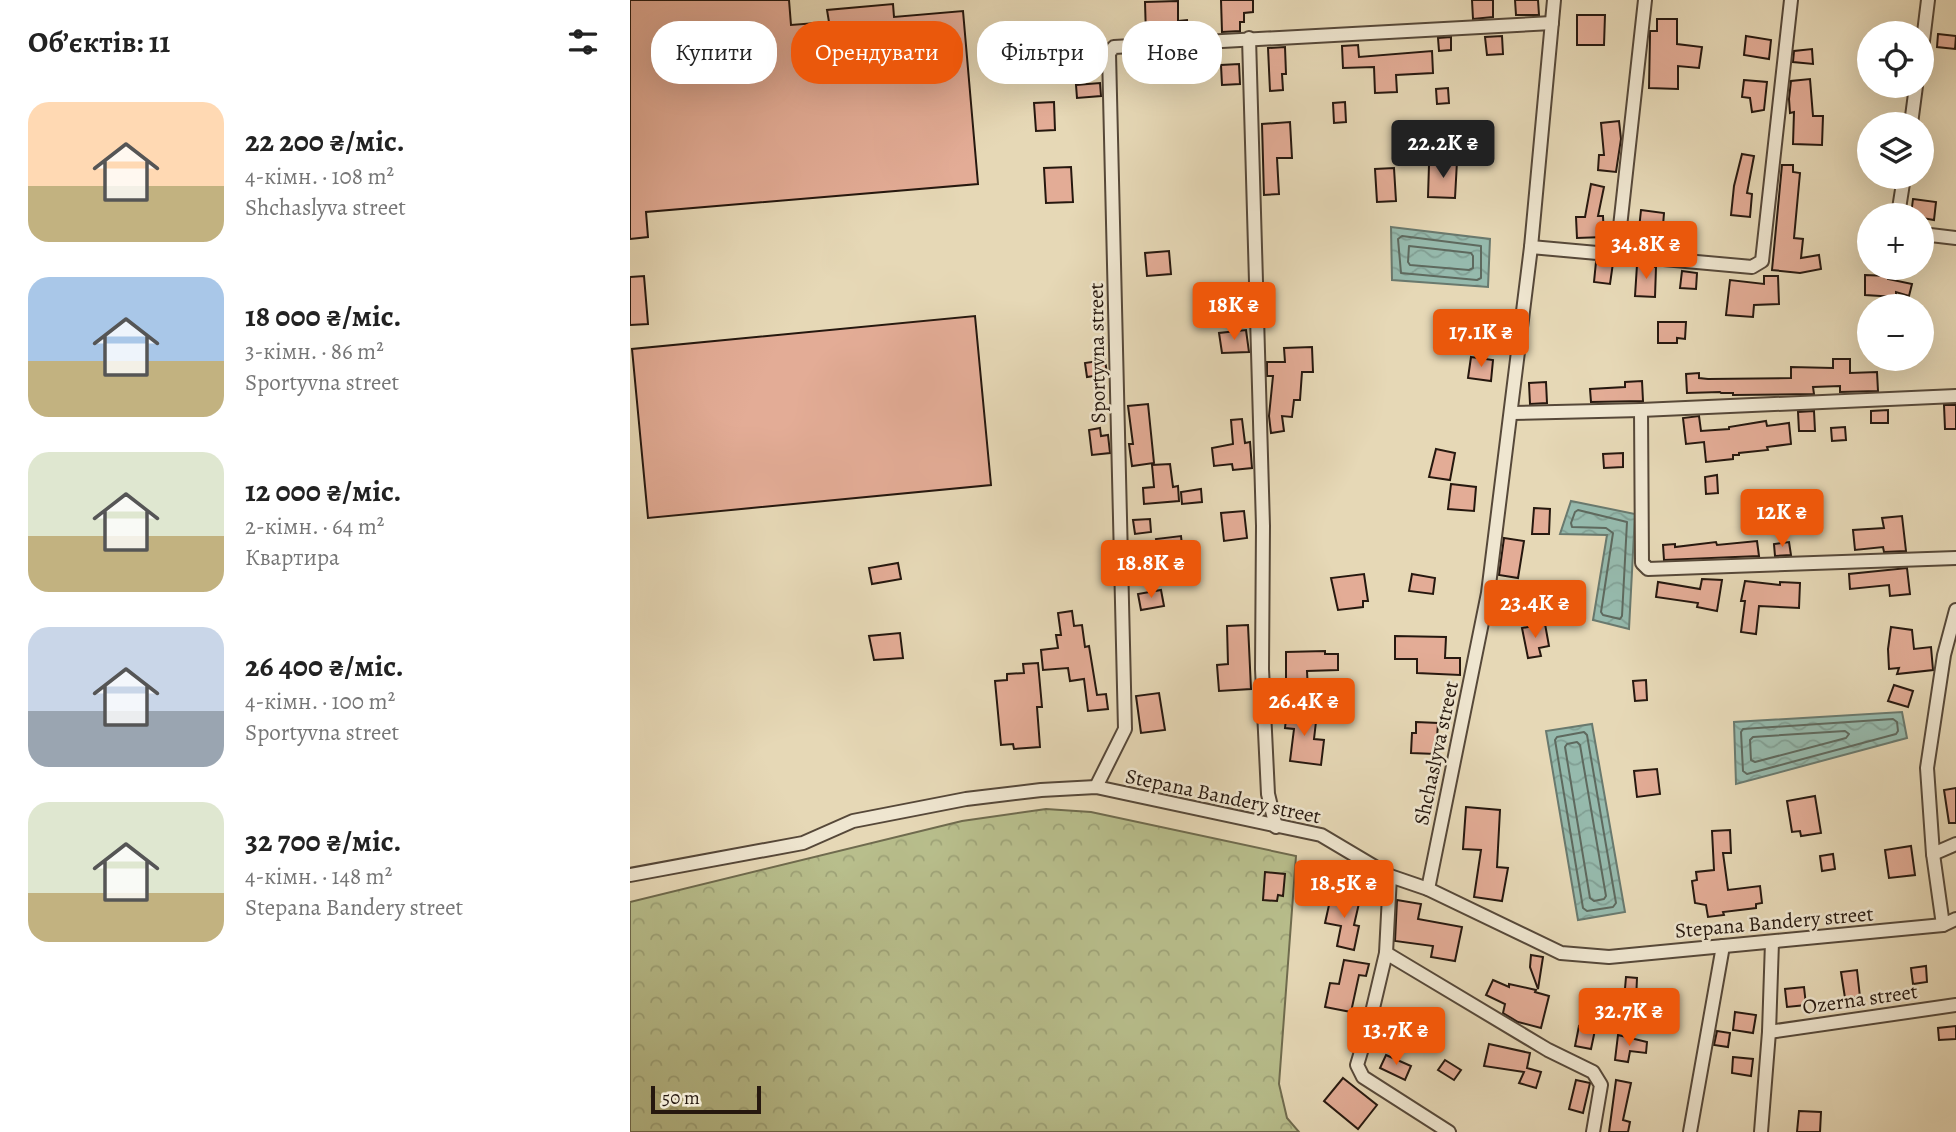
<!DOCTYPE html>
<html lang="uk">
<meta charset="utf-8">
<style>
body{margin:0;font-family:Alegreya,serif;background:#f2f2f2;color:#222;height:100vh;display:flex;flex-direction:column;font-size:26px;white-space:nowrap}
*{box-sizing:border-box;margin:0}
p{font-size:23px;color:#767676}
.icon{flex:none;width:38px;height:38px;fill:none;stroke:currentColor;stroke-width:2;stroke-linecap:round;stroke-linejoin:round}
.map{position:relative;flex:1;overflow:hidden}
.sheet{display:flex;flex-direction:column;background:#fff;width:630px}
.sheet>*{flex:none}
.hud{position:absolute;left:21px;top:21px;width:665px;height:63px;display:flex;gap:14px}
.tools{position:absolute;left:1227px;top:21px;display:grid;gap:14px}
.tools a{display:grid;place-items:center;width:77px;height:77px;border-radius:50%;background:#fff;box-shadow:0 7px 28px #0002;font-size:35px}
.scale{position:absolute;left:21px;bottom:18px;width:110px;box-sizing:border-box;padding-left:7px;border:4px solid #26180f;border-top:0;font-size:19px;line-height:24px;white-space:nowrap;color:#26180f;-webkit-text-stroke:5px #efe6d0;paint-order:stroke}
.price{position:absolute;translate:-50% -60px;padding:0 16px;border-radius:7px;background:#ea580c;color:#fff;font-size:23px;line-height:46px;filter:drop-shadow(0 2px 4px #0008)}
.price::after{content:'';position:absolute;left:50%;top:42px;width:21px;height:16px;margin-left:-10px;background:inherit;clip-path:polygon(0 0,100% 0,50% 100%)}
.price.active{background:#222;color:#fff}
ul{padding:0;list-style:none}
li{display:flex;align-items:center;gap:21px;height:175px;padding:0 28px}
li span{display:grid;place-items:center;flex:none;width:196px;height:140px;border-radius:21px;color:#555}
li>.icon{margin-inline-start:auto}
span .icon{width:84px;height:84px;fill:#fffc;stroke-width:1}
li b{font-size:30px}
h2{display:flex;justify-content:space-between;align-items:center;height:84px;padding:0 28px;font-size:30px}
.chip{padding:0 24px;border-radius:28px;background:#fff;box-shadow:0 7px 28px #0002;font-size:24px;line-height:63px}
.chip.active{background:#ea580c;color:#fff}
main{display:flex;flex:1;min-height:0}
.map>svg:first-child{display:block}
.forest{fill:url(#forest-crowns);stroke:#6f6b4e;stroke-width:2}
.water{fill:url(#water-waves);stroke:#69796e;stroke-width:2}
.lines{fill:none;stroke-linecap:round;stroke-linejoin:round}
.shore{stroke:#5e695e;stroke-width:2}
.building{fill:#e3ac96;stroke:#26180f;stroke-width:2}
.street-casing{stroke:#564839;stroke-width:16}
.street{stroke:#efe6d0;stroke-width:12}
.labels{text-anchor:middle;dominant-baseline:central;stroke-width:5;stroke-linejoin:round;paint-order:stroke}
.street-label{font-size:21px;fill:#26180f;stroke:#efe6d0}
</style>
<main>
<section class="sheet">
<h2>Об’єктів: 11<svg class="icon" aria-label="filters" viewBox="0 0 24 24"><path d="M4 7h16M4 17h16"/><circle cx="9" cy="7" r="2"/><circle cx="15" cy="17" r="2"/></svg></h2>
<ul>
<li><span style="background:linear-gradient(#ffd9b3 60%,#c2b280 0)"><svg class="icon" aria-label="home" viewBox="0 0 24 24"><path d="M3 11l9-7 9 7M6 9v11h12V9"/></svg></span><div><b>22 200 ₴/міс.</b><p>4-кімн. · 108 m²</p><p>Shchaslyva street</p></div></li>
<li><span style="background:linear-gradient(#a9c7e8 60%,#c2b280 0)"><svg class="icon" aria-label="home" viewBox="0 0 24 24"><path d="M3 11l9-7 9 7M6 9v11h12V9"/></svg></span><div><b>18 000 ₴/міс.</b><p>3-кімн. · 86 m²</p><p>Sportyvna street</p></div></li>
<li><span style="background:linear-gradient(#dfe7d0 60%,#c2b280 0)"><svg class="icon" aria-label="home" viewBox="0 0 24 24"><path d="M3 11l9-7 9 7M6 9v11h12V9"/></svg></span><div><b>12 000 ₴/міс.</b><p>2-кімн. · 64 m²</p><p>Квартира</p></div></li>
<li><span style="background:linear-gradient(#c9d6e8 60%,#9aa5b1 0)"><svg class="icon" aria-label="home" viewBox="0 0 24 24"><path d="M3 11l9-7 9 7M6 9v11h12V9"/></svg></span><div><b>26 400 ₴/міс.</b><p>4-кімн. · 100 m²</p><p>Sportyvna street</p></div></li>
<li><span style="background:linear-gradient(#dfe7d0 65%,#c2b280 0)"><svg class="icon" aria-label="home" viewBox="0 0 24 24"><path d="M3 11l9-7 9 7M6 9v11h12V9"/></svg></span><div><b>32 700 ₴/міс.</b><p>4-кімн. · 148 m²</p><p>Stepana Bandery street</p></div></li>
</ul>
</section>
<div class="map">
<svg width="1326" height="1132" viewBox="0 0 1326 1132">
<defs>
<pattern id="forest-crowns" width="20" height="18" patternUnits="userSpaceOnUse" patternTransform="scale(1.75)"><rect width="20" height="18" fill="#b8be8c"/><path d="M2 6a3 3 0 1 1 6 0M12 15a3 3 0 1 1 6 0" fill="none" stroke="#9ea378"/></pattern>
<pattern id="water-waves" width="16" height="10" patternUnits="userSpaceOnUse" patternTransform="scale(1.75)"><rect width="16" height="10" fill="#96baad"/><path d="M0 5q4-4 8 0t8 0" fill="none" stroke="#819f94"/></pattern>
</defs>
<rect width="100%" height="100%" fill="#e6d8b6"/>
<filter id="stains"><feTurbulence type="fractalNoise" baseFrequency=".00286" numOctaves="4"/><feColorMatrix values="0 0 0 0 .2 0 0 0 0 .09 0 0 0 0 .02 0 0 0 .5 -.17"/></filter>
<radialGradient id="worn" r=".72"><stop offset=".6" stop-color="#630" stop-opacity="0"/><stop offset="1" stop-color="#630" stop-opacity=".3"/></radialGradient>
<path class="forest" d="M416,809L461,812L666,856L649,1084L657,1118L669,1132H0V902L332,821Z"/>
<g class="water">
<path d="M761,227L860,239L858,287L762,280Z"/>
<path d="M941,501L1005,514L999,629L963,620L977,535L930,534Z"/>
<path d="M1272,712L1277,738L1106,784L1104,722Z"/>
<path d="M962,724L995,912L948,920L916,731Z"/>
</g>
<g class="lines">
<g class="shore">
<path d="M772,236L851,246V278L847,280L771,273L768,239Z"/>
<path d="M779,246L841,253L843,256V268L839,270L780,265L778,262Z"/>
<path d="M948,510L997,522L992,616L990,619L973,615L971,612L983,533L976,528L942,527L941,523L945,512Z"/>
<path d="M1263,719L1267,722L1268,731L1266,734L1117,774L1113,771L1111,732L1113,729Z"/>
<path d="M1215,731L1219,734L1216,738L1125,762L1121,760L1120,740L1123,737Z"/>
<path d="M954,732L957,735L986,903L983,907L957,911L953,908L925,740L927,737Z"/>
<path d="M947,742L950,745L976,896L974,899L964,901L960,898L935,747L937,744Z"/>
</g>
</g>
<g class="building">
<path d="M0,0H159L161,25L199,22L197,10L263,4L264,17L333,11L348,184L16,212L18,237L0,239Z"/>
<path d="M591,0H623V12L614,13V22H610V31L592,32Z"/>
<path d="M842,0H863V17L843,19Z"/>
<path d="M885,0H908L909,15H886Z"/>
<path d="M548,1V21L557,20L558,34L516,36L515,2Z"/>
<path d="M947,15H975L974,45H947Z"/>
<path d="M1027,19H1047V44L1072,47L1069,68L1048,66V89L1019,88L1020,36V31H1027Z"/>
<path d="M1308,34L1326,36L1325,49L1307,47Z"/>
<path d="M872,36L873,54L857,55L855,37Z"/>
<path d="M1116,36L1141,40L1139,59L1114,55Z"/>
<path d="M821,37V50L809,51L808,38Z"/>
<path d="M728,45L729,57L802,51L803,73L766,75L767,92L745,93L744,67L713,68L712,46Z"/>
<path d="M655,47L656,74H652L653,90L640,91L638,48Z"/>
<path d="M1182,49L1183,64L1163,62L1164,51Z"/>
<path d="M609,64L610,84L592,85L591,65Z"/>
<path d="M1180,79L1183,116H1193L1192,145L1163,144L1164,112L1160,113L1159,99L1161,81Z"/>
<path d="M1114,80L1137,82L1134,110L1122,112L1120,98L1112,97Z"/>
<path d="M470,83L471,96L447,98L446,85Z"/>
<path d="M818,88L819,103L807,104L806,89Z"/>
<path d="M424,102L425,130L406,131L404,103Z"/>
<path d="M715,102L716,122L704,123L703,103Z"/>
<path d="M989,121L991,139L986,172L968,170L969,155H974L971,123Z"/>
<path d="M660,122L662,158H647L649,194L634,195L632,124Z"/>
<path d="M1112,154L1124,156L1117,193L1122,194L1120,217L1101,215L1104,186Z"/>
<path d="M810,161H827L825,198L798,197L799,165H810Z"/>
<path d="M1152,165H1163V172L1170,173L1164,238L1173,239L1171,258L1189,255L1191,269L1170,273L1142,270Z"/>
<path d="M441,167L443,202L416,203L414,168Z"/>
<path d="M764,168L766,201L747,202L745,169Z"/>
<path d="M961,184L974,187L968,216H973L974,237L947,238L946,217H955Z"/>
<path d="M1283,199L1306,202L1304,220L1292,218V215H1281Z"/>
<path d="M1011,210L1034,213L1031,250L1007,248Z"/>
<path d="M539,251L541,274L517,276L515,253Z"/>
<path d="M966,262L983,263L980,284L964,282Z"/>
<path d="M1007,265L1026,267L1025,297L1005,296Z"/>
<path d="M1052,271L1067,273L1066,289L1050,288Z"/>
<path d="M1235,275L1258,276V279L1282,284L1279,296L1266,292V297L1235,295Z"/>
<path d="M14,276L18,324L0,325V277Z"/>
<path d="M1134,276H1148L1149,304L1124,305L1123,317L1096,315L1100,280L1134,284Z"/>
<path d="M345,316L361,485L18,518L2,349Z"/>
<path d="M1028,322H1056L1055,339L1047,338V343H1028Z"/>
<path d="M616,330L619,352L592,353L589,333Z"/>
<path d="M682,347L683,372H672L670,400H664L662,417L652,416L654,431L641,433L639,416L643,376H637V362H655L654,348Z"/>
<path d="M841,357L863,360L861,381L838,378Z"/>
<path d="M1203,359H1220V373L1247,372L1248,391L1210,392V386L1183,387L1184,394L1103,395V393H1091L1090,392L1057,393L1056,374L1069,373V378L1078,379L1161,378V367L1203,368Z"/>
<path d="M475,360L477,374L457,377L455,363Z"/>
<path d="M1012,381L1013,401L961,402L960,389L995,387V382Z"/>
<path d="M916,382L917,403L900,404L899,383Z"/>
<path d="M518,404L524,463L502,466L499,444H503L498,406Z"/>
<path d="M1314,405H1326V429H1315Z"/>
<path d="M1258,410V423H1241V411Z"/>
<path d="M1184,411L1185,431H1169L1168,412Z"/>
<path d="M1069,416L1071,431L1099,429V427L1136,421L1137,426L1159,423L1161,444L1137,447L1138,450L1109,453V455H1103V459L1076,462L1074,442L1056,444L1053,418Z"/>
<path d="M612,419L615,443L620,442L622,468L603,470L602,464L584,466L582,448L603,444L601,420Z"/>
<path d="M1215,427L1216,440L1202,441L1201,428Z"/>
<path d="M470,428L471,436L478,435L480,453L462,455L459,430Z"/>
<path d="M806,449L825,453L820,480L799,477Z"/>
<path d="M993,453V467L974,468L973,454Z"/>
<path d="M540,464L543,487L548,486L549,501L514,504L513,488L524,487L522,465Z"/>
<path d="M1087,475L1088,493L1076,494L1075,477Z"/>
<path d="M821,484L846,487L844,511L818,509Z"/>
<path d="M571,489L572,502L552,504L551,492Z"/>
<path d="M904,508L920,509L919,534H902Z"/>
<path d="M614,511L617,538L594,541L591,513Z"/>
<path d="M1272,516L1276,551L1254,552L1253,547L1225,550L1223,530L1254,528L1252,518Z"/>
<path d="M520,519L521,532L505,534L503,520Z"/>
<path d="M551,536L555,573L531,576L526,539Z"/>
<path d="M874,538L894,541L888,578L869,575Z"/>
<path d="M1127,541L1129,556L1034,560L1033,545L1045,544V547L1086,542L1087,545Z"/>
<path d="M1159,542L1161,555L1145,556L1144,544Z"/>
<path d="M268,563L271,579L242,584L239,568Z"/>
<path d="M1277,568L1280,594L1260,596L1259,585L1220,589L1219,574Z"/>
<path d="M734,574L738,601H733V607L708,610L701,578Z"/>
<path d="M782,574L805,578L803,594L779,591Z"/>
<path d="M1072,579L1092,580L1087,611L1067,607L1068,603L1026,597L1028,582L1070,589Z"/>
<path d="M1115,581L1150,585V582L1170,583L1169,608L1129,606L1126,634L1111,632L1115,601H1111Z"/>
<path d="M887,584H910V601L887,602Z"/>
<path d="M531,590L534,606L511,610L508,594Z"/>
<path d="M442,611L444,626L452,625L455,647L459,646L467,695L476,694L478,709L458,711L454,679L440,681L438,668L413,670L411,650L428,648L426,635H431L428,613Z"/>
<path d="M915,624L919,646L909,648L911,656L898,658L892,628Z"/>
<path d="M618,625L621,689L589,691L587,665L598,664L597,626Z"/>
<path d="M1261,627L1282,630L1284,649L1301,647L1303,670L1267,674L1269,668L1259,669L1258,649Z"/>
<path d="M270,633L273,658L244,660L239,636Z"/>
<path d="M765,636L816,637L815,658H830V675L787,673V659H765Z"/>
<path d="M695,651V654H708V670L677,671L678,691H656V652Z"/>
<path d="M408,663L412,707H407L410,747L384,749L383,744L371,745L365,681L377,680V674L394,673L393,664Z"/>
<path d="M1016,680L1017,700L1005,701L1003,681Z"/>
<path d="M1264,685L1283,691L1278,707L1258,701Z"/>
<path d="M529,693L535,730L511,733L506,696Z"/>
<path d="M657,710L687,713L684,739L694,740L691,765L660,761L664,729L655,728Z"/>
<path d="M786,722L808,723L806,754L781,753L782,733H786Z"/>
<path d="M1027,769L1030,794L1007,797L1004,771Z"/>
<path d="M1326,788V823H1319L1314,790Z"/>
<path d="M1185,796L1191,833L1171,836L1170,831L1162,832L1157,801Z"/>
<path d="M836,807L870,810L867,867L878,868L872,901L844,897L851,850L833,849Z"/>
<path d="M1100,830L1101,853H1093L1098,890L1130,886L1132,903L1126,904V908L1093,912L1094,915L1078,917L1076,905L1065,903L1062,881L1067,880L1066,872L1084,870L1082,831Z"/>
<path d="M1281,846L1285,875L1259,878L1255,850Z"/>
<path d="M1203,854L1205,869L1192,871L1190,856Z"/>
<path d="M635,872L655,874L653,896L648,895L647,901L633,900Z"/>
<path d="M734,874L750,880L748,891L731,888Z"/>
<path d="M701,896L730,899L724,925L729,926L724,950L707,946L711,926L695,923Z"/>
<path d="M767,900L791,904L788,919L832,927L825,961L801,957L803,946L765,941Z"/>
<path d="M901,955L913,957L908,989L900,967Z"/>
<path d="M714,960L739,964L736,976L729,975L721,1012L695,1007L700,983L709,984Z"/>
<path d="M1296,966L1297,982L1283,984L1281,968Z"/>
<path d="M1227,970L1230,997L1215,998L1211,972Z"/>
<path d="M996,977L1007,978L1006,1001L994,1000Z"/>
<path d="M863,980L879,987V984L906,990L905,992L919,996L911,1028L888,1022L873,1013L875,1004L856,995Z"/>
<path d="M1174,987L1176,1005L1157,1007L1155,989Z"/>
<path d="M1105,1012L1126,1015L1123,1033L1103,1030Z"/>
<path d="M949,1026L965,1030L961,1049L945,1046Z"/>
<path d="M1326,1026V1039L1309,1040L1308,1028Z"/>
<path d="M1087,1031L1100,1033L1098,1047L1084,1045Z"/>
<path d="M988,1035L1017,1042L1016,1053L1000,1051L998,1062L985,1060Z"/>
<path d="M859,1044L900,1053L897,1068L911,1072L906,1088L889,1083L894,1072L854,1066Z"/>
<path d="M756,1055L781,1066L775,1080L750,1068Z"/>
<path d="M1103,1057L1123,1059L1121,1076L1102,1073Z"/>
<path d="M815,1060L831,1070L824,1080L808,1070Z"/>
<path d="M713,1078L747,1105L728,1129L694,1101Z"/>
<path d="M946,1080L960,1083L953,1113L939,1109Z"/>
<path d="M986,1080L1001,1083L993,1120L1000,1122L998,1132H979Z"/>
<path d="M1169,1111L1191,1112L1190,1132H1167Z"/>
</g>
<g class="lines">
<defs>
<g id="street">
<path d="M619,38L633,526L632,669L638,794L646,827"/>
<path d="M1292,49L1298,0"/>
<path d="M1281,124L1286,86"/>
<path d="M1268,215L1274,177"/>
<path d="M1292,234L1326,238"/>
<path d="M901,247L1122,267L1132,261L1161,0"/>
<path d="M987,254L1015,0"/>
<path d="M1011,410L1012,563L1018,569L1326,558"/>
<path d="M882,413L1011,410L1326,396"/>
<path d="M466,787L495,729L479,53L484,47L922,23"/>
<path d="M1303,854L1326,844"/>
<path d="M0,875L173,843L223,821L336,799L411,790L466,787L691,835L760,876L798,889L931,953L979,957L1313,925L1326,919"/>
<path d="M760,876L756,953L739,1025L727,1065L733,1077L819,1132"/>
<path d="M798,889L858,593L901,247L924,0"/>
<path d="M1313,925L1303,854L1297,768L1314,655L1326,610"/>
<path d="M756,953L918,1050L963,1072L971,1085L963,1132"/>
<path d="M1139,1032L1326,1005"/>
<path d="M1060,1132L1093,946"/>
<path d="M1131,1132L1139,1032L1142,942"/>
</g>
</defs>
<use href="#street" class="street-casing"/>
<use href="#street" class="street"/>
</g>
<g class="labels">
<g class="street-label">
<text transform="translate(467 353) rotate(-91)">Sportyvna street</text>
<text transform="translate(806 753) rotate(-78)">Shchaslyva street</text>
<text transform="translate(593 796) rotate(12)">Stepana Bandery street</text>
<text transform="translate(1144 922) rotate(-5)">Stepana Bandery street</text>
<text transform="translate(1230 999) rotate(-8)">Ozerna street</text>
</g>
</g>
<rect width="100%" height="100%" filter="url(#stains)"/>
<rect width="100%" height="100%" fill="url(#worn)"/>
</svg>
<div class="tools">
<a><svg class="icon" aria-label="locate" viewBox="0 0 24 24"><circle cx="12" cy="12" r="6"/><path d="M12 2v4M12 18v4M2 12h4M18 12h4"/></svg></a>
<a><svg class="icon" aria-label="layers" viewBox="0 0 24 24"><path d="M12 4l9 5-9 5-9-5zM3 14l9 5 9-5"/></svg></a>
<a>+</a>
<a>−</a>
</div>
<div class="scale">50 m</div>
<b class="price active" style="left:813px;top:180px">22.2K ₴</b>
<b class="price" style="left:1016px;top:281px">34.8K ₴</b>
<b class="price" style="left:604px;top:342px">18K ₴</b>
<b class="price" style="left:851px;top:369px">17.1K ₴</b>
<b class="price" style="left:1152px;top:549px">12K ₴</b>
<b class="price" style="left:521px;top:600px">18.8K ₴</b>
<b class="price" style="left:905px;top:640px">23.4K ₴</b>
<b class="price" style="left:674px;top:738px">26.4K ₴</b>
<b class="price" style="left:714px;top:920px">18.5K ₴</b>
<b class="price" style="left:999px;top:1048px">32.7K ₴</b>
<b class="price" style="left:766px;top:1067px">13.7K ₴</b>
<div class="hud">
<a class="chip">Купити</a>
<a class="chip active">Орендувати</a>
<a class="chip">Фільтри</a>
<a class="chip">Нове</a>
</div>
</div>
</main>
